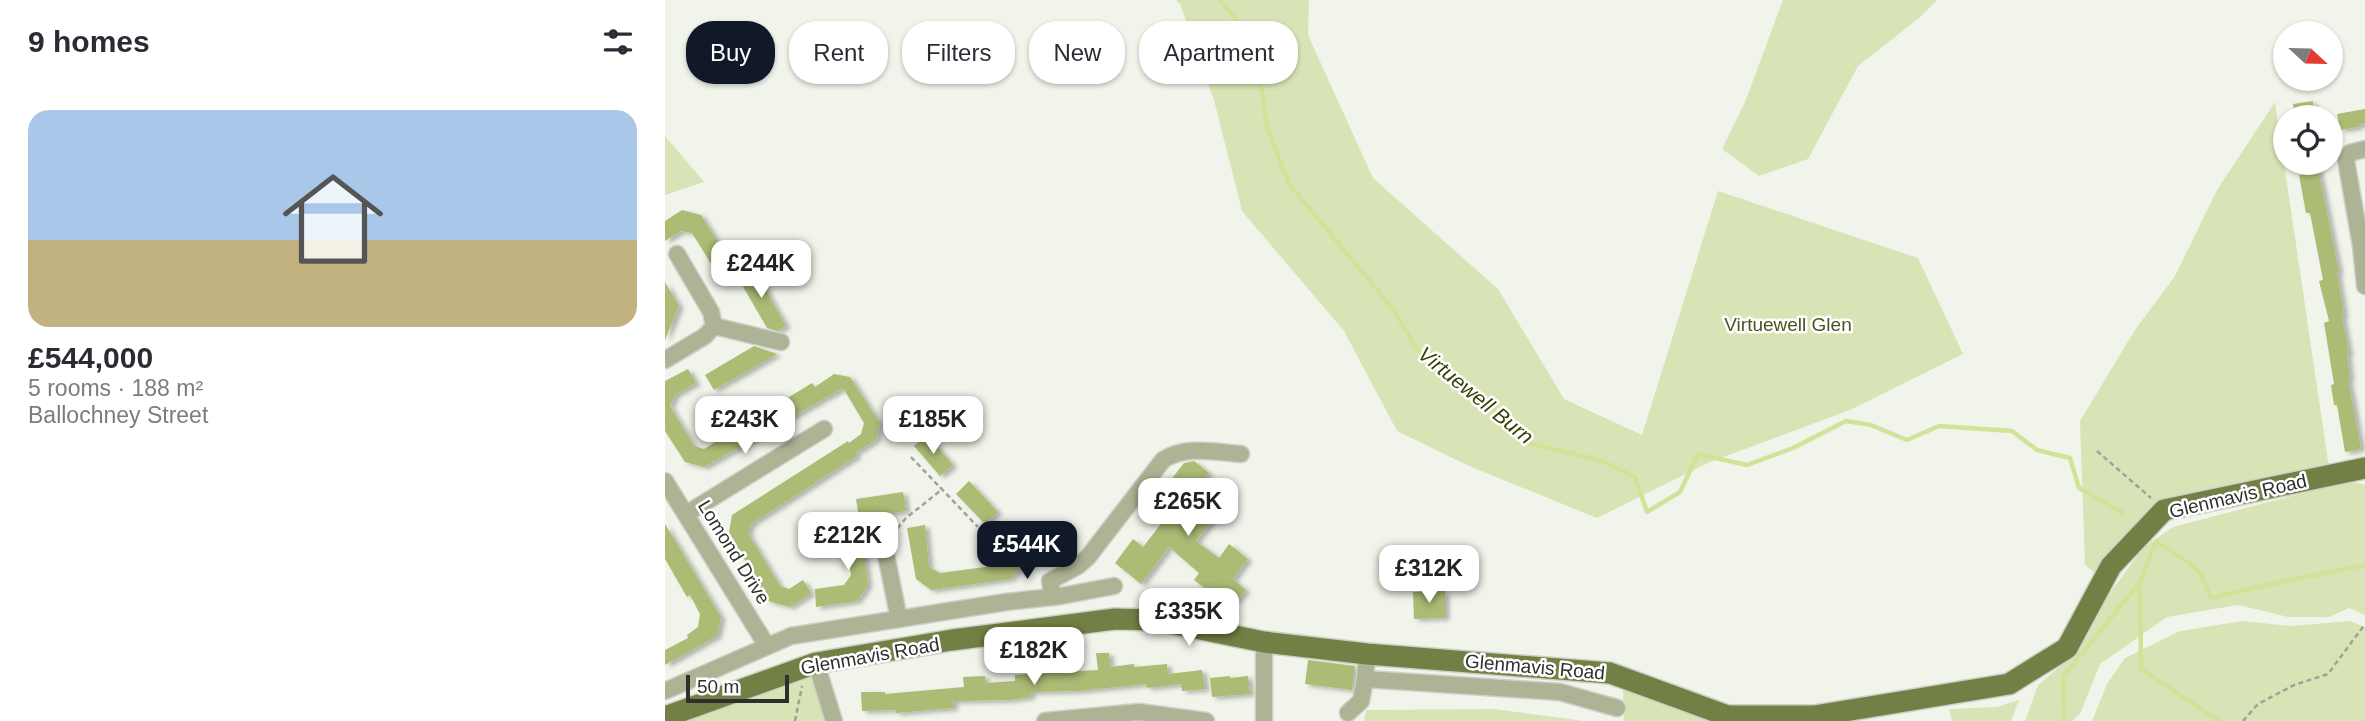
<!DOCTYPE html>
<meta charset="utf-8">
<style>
body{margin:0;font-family:Arial,sans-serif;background:#f7f7f7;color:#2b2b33;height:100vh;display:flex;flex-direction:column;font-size:26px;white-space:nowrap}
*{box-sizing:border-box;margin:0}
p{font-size:23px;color:#7c7c81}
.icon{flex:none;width:38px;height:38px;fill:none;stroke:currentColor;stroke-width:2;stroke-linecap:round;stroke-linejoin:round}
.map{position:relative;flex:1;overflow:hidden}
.sheet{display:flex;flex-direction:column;background:#fff;width:665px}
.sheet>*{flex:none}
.guide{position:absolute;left:21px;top:21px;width:665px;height:63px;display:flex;gap:14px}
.needle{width:46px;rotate:112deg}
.fabs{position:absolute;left:1608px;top:21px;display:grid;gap:14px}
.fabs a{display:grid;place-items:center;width:70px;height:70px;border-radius:50%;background:#fff;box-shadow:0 2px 5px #0004;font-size:35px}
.scale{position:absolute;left:21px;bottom:18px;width:103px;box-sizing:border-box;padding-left:7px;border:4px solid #2f302d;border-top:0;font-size:19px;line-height:24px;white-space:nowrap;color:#2f302d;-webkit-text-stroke:5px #fff;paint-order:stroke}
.price{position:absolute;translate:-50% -60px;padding:0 16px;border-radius:14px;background:#fff;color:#222;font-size:23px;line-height:46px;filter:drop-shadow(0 2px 4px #0008)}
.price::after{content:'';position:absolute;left:50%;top:42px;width:21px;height:16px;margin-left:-10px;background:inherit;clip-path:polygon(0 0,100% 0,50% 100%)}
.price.selected{background:#111827;color:#fff}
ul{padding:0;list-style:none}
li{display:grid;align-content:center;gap:14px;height:371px;padding:0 28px}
li span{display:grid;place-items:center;height:217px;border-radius:21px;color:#555}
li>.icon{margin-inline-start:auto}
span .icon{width:126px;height:126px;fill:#fffc;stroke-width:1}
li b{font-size:30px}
h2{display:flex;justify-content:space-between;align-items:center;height:84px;padding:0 28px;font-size:30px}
.chip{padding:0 24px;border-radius:28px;background:#fff;box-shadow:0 2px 5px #0004;font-size:24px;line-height:63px}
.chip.selected{background:#111827;color:#fff}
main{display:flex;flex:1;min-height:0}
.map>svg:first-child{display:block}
.green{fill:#d8e4b5}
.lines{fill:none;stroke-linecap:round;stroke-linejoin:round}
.stream{stroke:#d2e399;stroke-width:4.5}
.building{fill:#acbc74;filter:url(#shadow)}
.minor-casing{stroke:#ced1c8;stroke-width:19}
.major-casing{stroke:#ced1c8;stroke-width:24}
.path{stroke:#a0a29b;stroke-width:2.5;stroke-dasharray:5 3.5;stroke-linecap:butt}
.minor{stroke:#adb495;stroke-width:16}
.major{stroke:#738045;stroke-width:21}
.labels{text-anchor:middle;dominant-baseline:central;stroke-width:5;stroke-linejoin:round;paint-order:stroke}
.park-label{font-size:19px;fill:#4a541f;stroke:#fff}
.street-label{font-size:19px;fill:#2f302d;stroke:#fff}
.water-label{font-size:21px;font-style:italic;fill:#374108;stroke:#fff}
</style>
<main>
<section class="sheet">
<h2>9 homes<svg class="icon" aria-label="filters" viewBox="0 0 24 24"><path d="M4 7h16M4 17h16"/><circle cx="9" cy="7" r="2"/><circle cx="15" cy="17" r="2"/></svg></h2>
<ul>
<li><span style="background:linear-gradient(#a9c7e8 60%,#c2b280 0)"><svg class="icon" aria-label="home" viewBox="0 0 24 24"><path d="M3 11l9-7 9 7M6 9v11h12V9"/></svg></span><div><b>£544,000</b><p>5 rooms · 188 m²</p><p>Ballochney Street</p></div></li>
</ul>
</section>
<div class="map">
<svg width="1700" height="721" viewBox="0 0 1700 721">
<defs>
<filter id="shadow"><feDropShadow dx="4.5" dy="2.5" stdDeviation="2" flood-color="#0004"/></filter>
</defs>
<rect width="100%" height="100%" fill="#f1f4ea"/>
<g class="green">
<path d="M511,0H644L643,35L708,178L833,289L899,399L977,435L1053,191L1253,258L1298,354L1185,410L1045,462L932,518L804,466L732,431L679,331L577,211L549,100L515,4Z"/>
<path d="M1118,0H1272L1254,18L1193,66L1143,159L1094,176L1057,149L1080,102Z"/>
<path d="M1610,102L1664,468L1505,500L1433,575L1420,565L1415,421L1470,330L1510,276L1552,190Z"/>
<path d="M0,136L39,182L0,195Z"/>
<path d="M1684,481L1700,485V615L1684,608L1664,617H1623L1573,605L1502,617L1435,664L1415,714L1407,721H1360L1373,685L1398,664L1422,637L1443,596L1478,548L1508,527Z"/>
<path d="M1577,621L1626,626L1685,621L1700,627V721H1427L1442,684L1460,658L1515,631Z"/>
<path d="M150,671L165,721H19Z"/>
<path d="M958,688L1059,721H959Z"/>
<path d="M1354,700L1346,721H1287L1284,709L1332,707Z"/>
<path d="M830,709L919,721H699L701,710Z"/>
</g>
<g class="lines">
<g class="stream">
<path d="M555,0L571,19L594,73L602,127L624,184L729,310L752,350L803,385L864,443L937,461L970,477L982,512L1015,492L1033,454L1082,465L1128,448L1181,421L1206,425L1242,440L1274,426L1347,431L1372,450L1405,458L1414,488L1458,513"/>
<path d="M1475,582L1476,669L1554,721"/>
<path d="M1399,721L1398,677L1475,582L1491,541L1524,563L1535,573L1546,598L1606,584L1700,565"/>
</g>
</g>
<g class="building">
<path d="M1648,101L1650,117H1630L1628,104Z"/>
<path d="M1700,109V123L1693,125L1694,127L1675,130L1672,114Z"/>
<path d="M1636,163H1652L1674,272H1672L1679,316H1677L1684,354H1682L1685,379H1683L1696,449L1680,452L1672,405H1669L1666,385L1669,384L1659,323L1664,321L1654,281L1658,280L1645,213H1641L1634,175L1639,174Z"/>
<path d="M17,210L36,215L70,269L55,278L27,233L16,231L0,241V221Z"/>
<path d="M88,267L121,326L113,331L102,328L72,276Z"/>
<path d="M0,282L14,306L0,340Z"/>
<path d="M89,346L112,354L49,390L40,375Z"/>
<path d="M23,369L31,383L10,395L5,406L29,446L39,449L147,383L150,387L169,374L185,377L215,423L211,440L190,453L192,456L86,524L83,533L115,586L124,589L138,580L146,593L125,607L103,601L64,532L67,515L183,441L184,443L196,434L199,423L178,388L39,467L20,462L0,431V381Z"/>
<path d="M262,435L288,465L275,476L249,446Z"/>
<path d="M529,461L544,473L535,484L560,504L531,541L554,558L564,544L583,559L568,579L581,590L571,602L555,589L550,596L529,580L534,573L504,547L476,584L450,563L468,539L478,547L516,498L501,486L519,463Z"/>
<path d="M304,481L333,512L320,524L291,494Z"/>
<path d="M238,492L241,511L194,518L191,499Z"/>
<path d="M195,522L203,585L192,601L151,607L150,589L179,585L186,575L178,525Z"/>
<path d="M0,524L56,617L52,636L0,665V650L23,638L22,635L33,627L35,614L25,595L22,597L0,559Z"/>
<path d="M260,525L264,567L275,573L335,565L341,556L339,540L355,538L358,563L346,579L266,590L251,579L242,528Z"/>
<path d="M780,591V618L749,619L748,592Z"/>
<path d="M431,653H444L445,667L469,664V667L502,664L503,674L537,670L540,689L517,691L516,684L482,688L481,684L413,691L365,692L366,697L345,700L288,701L289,708L231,713V710L197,711L196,692H220V694L299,687L298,677L320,676L321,683L350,681V675L433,670Z"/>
<path d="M643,660L690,666L687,690L640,684Z"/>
<path d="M565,676V678L583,676L585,694L547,697L545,678Z"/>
</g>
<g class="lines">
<defs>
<g id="minor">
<path d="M1700,149L1685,153L1681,160L1696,246L1700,286"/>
<path d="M49,326L116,342"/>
<path d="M0,360L40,336L49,326L46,312L12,254"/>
<path d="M0,481L102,646"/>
<path d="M21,514L159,429"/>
<path d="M219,545L234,619"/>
<path d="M388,597L385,581L413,566L423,557L498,460C521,445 550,452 576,454"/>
<path d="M599,642V721"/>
<path d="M702,654L700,679L895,692L952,708"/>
<path d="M151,663L169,721"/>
<path d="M0,691L126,636L341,602L396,596L449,586"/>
<path d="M683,713L696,701L700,679"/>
<path d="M380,721L474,712L541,721"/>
</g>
<path id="major" d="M0,717L151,663L287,640L450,619L491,620L599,642L702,654L945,673L1063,716H1149L1344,684L1402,648L1446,566L1499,510L1700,468"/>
</defs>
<use href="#minor" class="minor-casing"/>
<use href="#major" class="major-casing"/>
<g class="path">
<path d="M1432,451L1486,498"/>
<path d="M246,457L313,527"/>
<path d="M227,535L241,518L275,491L276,487"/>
<path d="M130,721L137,686"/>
<path d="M1578,721L1593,704L1629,685L1663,674L1700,624"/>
</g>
<use href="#minor" class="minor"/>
<use href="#major" class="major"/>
</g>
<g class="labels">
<g class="park-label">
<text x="1123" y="324">Virtuewell Glen</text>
</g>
<g class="street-label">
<text transform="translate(1573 496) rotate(-13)">Glenmavis Road</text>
<text transform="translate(69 552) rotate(58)">Lomond Drive</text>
<text transform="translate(205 656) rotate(-10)">Glenmavis Road</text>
<text transform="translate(870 667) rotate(5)">Glenmavis Road</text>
</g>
<g class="water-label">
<text transform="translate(811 395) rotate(39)">Virtuewell Burn</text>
</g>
</g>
</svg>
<div class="fabs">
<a><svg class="needle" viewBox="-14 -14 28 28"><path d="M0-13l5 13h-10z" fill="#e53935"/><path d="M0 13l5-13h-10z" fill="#7c7c81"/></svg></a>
<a><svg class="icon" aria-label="locate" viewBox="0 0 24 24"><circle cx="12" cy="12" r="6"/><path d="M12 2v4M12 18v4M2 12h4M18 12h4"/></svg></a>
</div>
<div class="scale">50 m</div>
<b class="price" style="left:96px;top:300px">£244K</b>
<b class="price" style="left:80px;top:456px">£243K</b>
<b class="price" style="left:268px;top:456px">£185K</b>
<b class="price" style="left:523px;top:538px">£265K</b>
<b class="price" style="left:183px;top:572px">£212K</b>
<b class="price selected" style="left:362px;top:581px">£544K</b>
<b class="price" style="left:764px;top:605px">£312K</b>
<b class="price" style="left:524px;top:648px">£335K</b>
<b class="price" style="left:369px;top:687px">£182K</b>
<div class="guide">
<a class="chip selected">Buy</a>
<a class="chip">Rent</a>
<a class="chip">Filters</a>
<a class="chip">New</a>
<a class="chip">Apartment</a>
</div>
</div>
</main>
